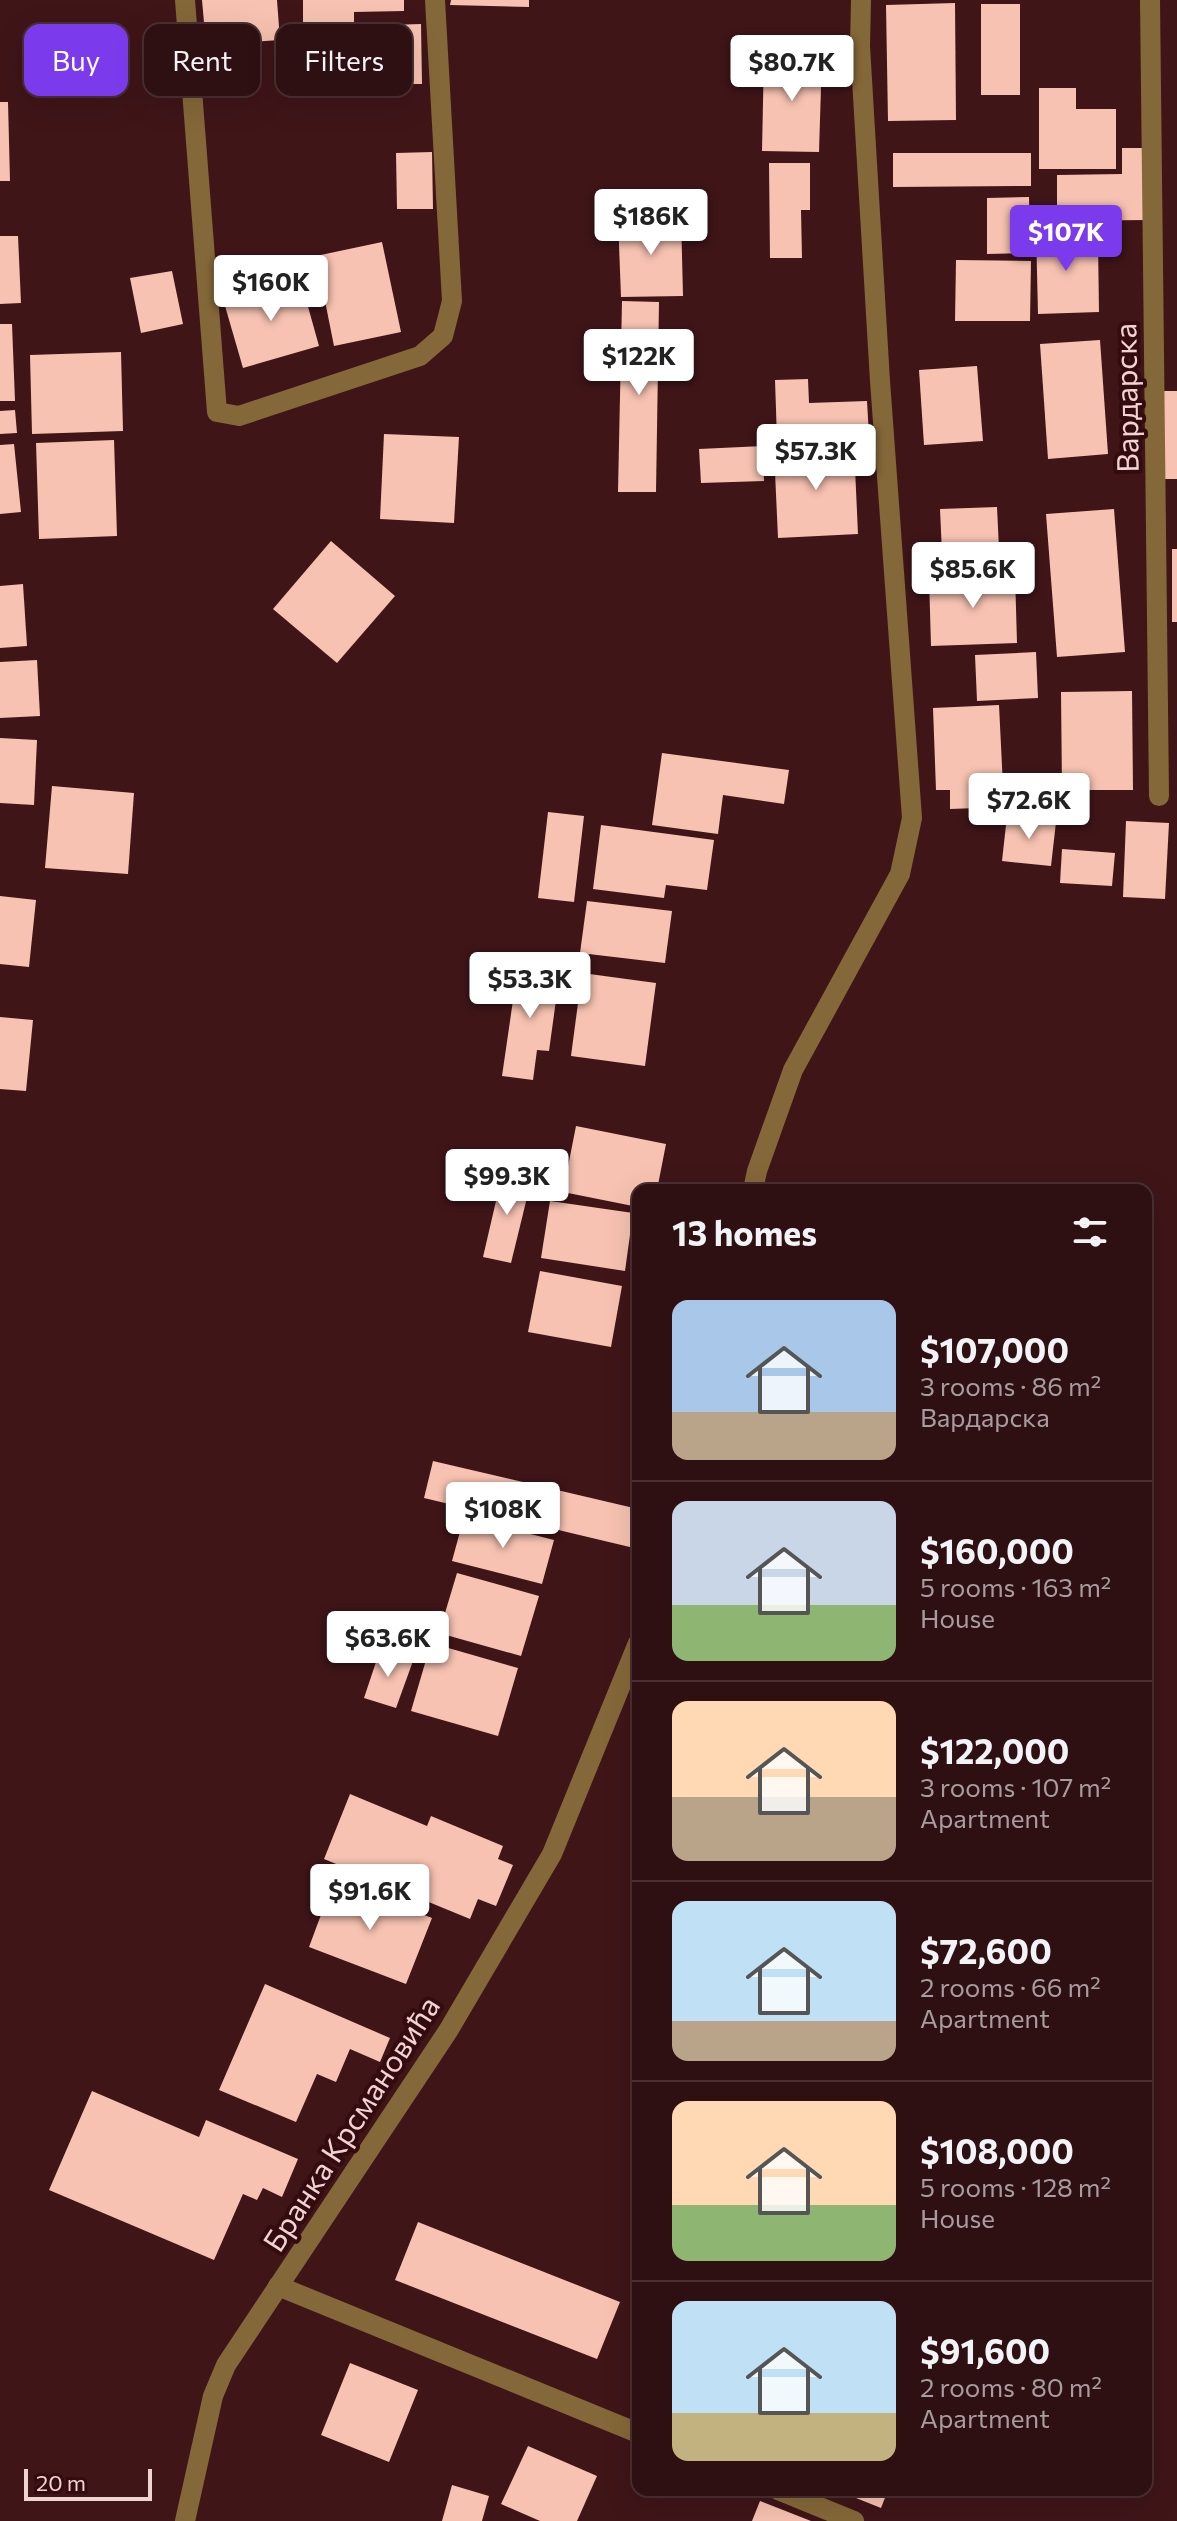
<!DOCTYPE html>
<meta charset="utf-8">
<style>
body{margin:0;font-family:Commissioner,sans-serif;background:#3b1e20;color:#f1f3f6;height:100vh;display:flex;flex-direction:column;font-size:30px;white-space:nowrap}
*{box-sizing:border-box;margin:0}
p{font-size:26px;color:#a79d9f}
.icon{flex:none;width:44px;height:44px;fill:none;stroke:currentColor;stroke-width:2;stroke-linecap:round;stroke-linejoin:round}
.map{position:relative;flex:1;overflow:hidden}
.panel{position:absolute;left:632px;top:1184px;width:520px;height:1312px;display:flex;flex-direction:column;background:#2f1012;border-radius:16px;box-shadow:0 8px 32px #0002,0 0 0 2px #4a3032}
.panel>*{flex:none}
.banner{position:absolute;left:24px;top:24px;width:488px;height:72px;display:flex;gap:16px}
.scale{position:absolute;left:24px;bottom:20px;width:128px;box-sizing:border-box;padding-left:8px;border:4px solid #f1d3d3;border-top:0;font-size:22px;line-height:28px;white-space:nowrap;color:#f1d3d3;-webkit-text-stroke:6px #340b0f;paint-order:stroke}
.price{position:absolute;translate:-50% -68px;padding:0 18px;border-radius:8px;background:#fff;color:#222;font-size:26px;line-height:52px;filter:drop-shadow(0 2px 4px #0008)}
.price::after{content:'';position:absolute;left:50%;top:48px;width:24px;height:18px;margin-left:-12px;background:inherit;clip-path:polygon(0 0,100% 0,50% 100%)}
.price.on{background:#7c3aed;color:#fff}
ul{padding:0;list-style:none}
li{display:flex;align-items:center;gap:24px;height:200px;padding:0 40px}
li+li{border-top:2px solid #4a3032}
li span{display:grid;place-items:center;flex:none;width:224px;height:160px;border-radius:16px;color:#555}
li>.icon{margin-inline-start:auto}
span .icon{width:96px;height:96px;fill:#fffc;stroke-width:1}
li b{font-size:34px}
h2{display:flex;justify-content:space-between;align-items:center;height:96px;padding:0 40px;font-size:34px}
.chip{padding:0 28px;border-radius:16px;background:#2f1012;box-shadow:0 8px 32px #0002,0 0 0 2px #4a3032;font-size:28px;line-height:72px}
.chip.on{background:#7c3aed;color:#fff}
.map>svg:first-child{display:block}
.building{fill:#f7c2b1}
.lines{fill:none;stroke-linecap:round;stroke-linejoin:round}
.minor{stroke:#856839;stroke-width:20}
.labels{text-anchor:middle;dominant-baseline:central;stroke-width:8;stroke-linejoin:round;paint-order:stroke}
.street-label{font-size:30px;fill:#f1d3d3;stroke:#340b0f}
</style>
<div class="map">
<svg width="1177" height="2521" viewBox="0 0 1177 2521">
<rect width="100%" height="100%" fill="#3f1518"/>
<g class="building">
<path d="M202,0H277L280,40L206,45Z"/>
<path d="M303,0H404V11L354,12V25L303,26Z"/>
<path d="M451,0H529V7L450,5Z"/>
<path d="M955,3L956,120L888,121L886,5Z"/>
<rect x="981" y="4" width="39" height="91"/>
<path d="M421,24L422,84H389L388,25Z"/>
<path d="M764,53L822,55L819,152L762,151Z"/>
<path d="M1039,88H1076V109H1116V169H1039Z"/>
<path d="M0,102H8L10,181H0Z"/>
<path d="M1122,148H1145V220L1057,221V175L1122,174Z"/>
<path d="M432,152L433,209H397L396,153Z"/>
<path d="M893,153H1031V186L893,187Z"/>
<path d="M769,163H810V210H801L802,258H770Z"/>
<path d="M1029,197L1030,253L987,254V198Z"/>
<path d="M681,216L683,296L621,297L618,218Z"/>
<path d="M1072,228V242L1098,241L1099,312L1038,314L1036,230Z"/>
<path d="M0,236H18L21,303L0,304Z"/>
<path d="M382,242L401,332L334,346L316,256Z"/>
<path d="M956,260L1031,261L1030,321H955Z"/>
<path d="M172,271L183,324L141,333L130,278Z"/>
<path d="M300,278L319,346L243,368L223,299Z"/>
<path d="M622,301L659,302L656,492H618Z"/>
<path d="M0,324H12L15,401H0Z"/>
<path d="M1100,340L1108,454L1048,459L1040,344Z"/>
<path d="M121,352L123,431L32,434L30,355Z"/>
<path d="M977,366L983,441L924,445L919,370Z"/>
<path d="M808,379L809,403L867,401L869,436L777,439L775,380Z"/>
<rect x="1164" y="391" width="13" height="88"/>
<path d="M15,410L17,433L0,434V411Z"/>
<path d="M384,434L459,437L454,523L380,519Z"/>
<path d="M114,440L117,536L39,539L36,443Z"/>
<path d="M14,444L21,512L0,514V445Z"/>
<path d="M763,446L764,481L701,483L699,449Z"/>
<path d="M854,446L858,534L778,538L774,450Z"/>
<path d="M997,507L999,549L942,553L940,509Z"/>
<path d="M1114,509L1125,652L1057,657L1046,514Z"/>
<path d="M331,541L395,596L337,663L273,609Z"/>
<rect x="1172" y="549" width="5" height="73"/>
<path d="M1015,574L1017,643L931,646L929,577Z"/>
<path d="M23,584L27,646L0,648V586Z"/>
<path d="M1036,652L1038,698L977,701L975,655Z"/>
<path d="M37,660L40,716L0,718V662Z"/>
<path d="M1132,691L1133,790H1062L1061,692Z"/>
<path d="M999,705L1004,807L950,809V790H936L933,708Z"/>
<path d="M0,738L37,740L34,805L0,803Z"/>
<path d="M662,753L789,770L784,804L723,795L718,834L652,825Z"/>
<path d="M52,786L134,793L128,874L45,868Z"/>
<path d="M548,812L584,816L574,902L538,898Z"/>
<path d="M1007,816L1056,822L1051,866L1002,861Z"/>
<path d="M1126,821L1169,823L1165,899L1123,897Z"/>
<path d="M601,825L714,840L707,890L666,885L664,898L593,889Z"/>
<path d="M1062,849L1115,853L1112,886L1060,883Z"/>
<path d="M0,896L36,900L29,967L0,964Z"/>
<path d="M587,901L672,911L665,963L580,953Z"/>
<path d="M518,966L560,971L549,1051L537,1050L533,1080L502,1076Z"/>
<path d="M582,973L656,983L645,1066L571,1056Z"/>
<path d="M0,1017L33,1020L26,1091L0,1089Z"/>
<path d="M576,1126L666,1144L657,1190H638V1207L563,1192Z"/>
<path d="M503,1171L532,1177L511,1263L483,1257Z"/>
<path d="M550,1201L633,1213L625,1271L541,1258Z"/>
<path d="M540,1271L622,1286L611,1347L528,1332Z"/>
<path d="M433,1461L638,1509V1532L634,1548L424,1498Z"/>
<path d="M464,1517L554,1540L542,1584L452,1561Z"/>
<path d="M457,1573L539,1596L521,1656L439,1633Z"/>
<path d="M431,1643L518,1668L498,1736L411,1711Z"/>
<path d="M380,1650L413,1661L396,1708L364,1698Z"/>
<path d="M350,1794L427,1826L431,1816L503,1846L498,1859L513,1865L496,1906L478,1899L470,1919L324,1859Z"/>
<path d="M334,1880L432,1918L406,1984L309,1947Z"/>
<path d="M265,1984L390,2038L380,2062L350,2049L336,2082L317,2074L296,2122L219,2090Z"/>
<path d="M92,2091L199,2137L206,2120L298,2159L282,2197L263,2188L257,2200L243,2194L214,2260L49,2190Z"/>
<path d="M418,2222L620,2302L597,2359L395,2280Z"/>
<path d="M350,2363L418,2390L389,2462L321,2435Z"/>
<path d="M528,2446L597,2476L577,2521H540L501,2504Z"/>
<path d="M452,2485L489,2496L482,2521H442Z"/>
<path d="M859,2490H888L881,2508L856,2498Z"/>
<path d="M760,2501L811,2521H752Z"/>
</g>
<g class="lines">
<g class="minor">
<path d="M185,0L217,412L239,416L420,356L443,336L452,301L435,0"/>
<path d="M1150,0L1159,796"/>
<path d="M753,1190L757,1171L793,1070L900,874L912,818L880,381L860,46L861,0"/>
<path d="M278,2286L638,2433"/>
<path d="M778,2490L854,2521"/>
<path d="M185,2521L213,2396L226,2365L448,2031L552,1854L638,1643"/>
</g>
</g>
<g class="labels">
<g class="street-label">
<text transform="translate(1125 398) rotate(-91)">Вардарска</text>
<text transform="translate(350 2123) rotate(-57)">Бранка Крсмановића</text>
</g>
</g>
</svg>
<div class="scale">20 m</div>
<b class="price" style="left:792px;top:103px">$80.7K</b>
<b class="price" style="left:651px;top:257px">$186K</b>
<b class="price on" style="left:1066px;top:273px">$107K</b>
<b class="price" style="left:271px;top:323px">$160K</b>
<b class="price" style="left:639px;top:397px">$122K</b>
<b class="price" style="left:816px;top:492px">$57.3K</b>
<b class="price" style="left:973px;top:610px">$85.6K</b>
<b class="price" style="left:1029px;top:841px">$72.6K</b>
<b class="price" style="left:530px;top:1020px">$53.3K</b>
<b class="price" style="left:507px;top:1217px">$99.3K</b>
<b class="price" style="left:503px;top:1550px">$108K</b>
<b class="price" style="left:388px;top:1679px">$63.6K</b>
<b class="price" style="left:370px;top:1932px">$91.6K</b>
<div class="banner">
<a class="chip on">Buy</a>
<a class="chip">Rent</a>
<a class="chip">Filters</a>
</div>
<section class="panel">
<h2>13 homes<svg class="icon" aria-label="filters" viewBox="0 0 24 24"><path d="M4 7h16M4 17h16"/><circle cx="9" cy="7" r="2"/><circle cx="15" cy="17" r="2"/></svg></h2>
<ul>
<li><span style="background:linear-gradient(#a9c7e8 70%,#b9a48a 0)"><svg class="icon" aria-label="home" viewBox="0 0 24 24"><path d="M3 11l9-7 9 7M6 9v11h12V9"/></svg></span><div><b>$107,000</b><p>3 rooms · 86 m²</p><p>Вардарска</p></div></li>
<li><span style="background:linear-gradient(#c9d6e8 65%,#8fb573 0)"><svg class="icon" aria-label="home" viewBox="0 0 24 24"><path d="M3 11l9-7 9 7M6 9v11h12V9"/></svg></span><div><b>$160,000</b><p>5 rooms · 163 m²</p><p>House</p></div></li>
<li><span style="background:linear-gradient(#ffd9b3 60%,#b9a48a 0)"><svg class="icon" aria-label="home" viewBox="0 0 24 24"><path d="M3 11l9-7 9 7M6 9v11h12V9"/></svg></span><div><b>$122,000</b><p>3 rooms · 107 m²</p><p>Apartment</p></div></li>
<li><span style="background:linear-gradient(#bfe0f5 75%,#b9a48a 0)"><svg class="icon" aria-label="home" viewBox="0 0 24 24"><path d="M3 11l9-7 9 7M6 9v11h12V9"/></svg></span><div><b>$72,600</b><p>2 rooms · 66 m²</p><p>Apartment</p></div></li>
<li><span style="background:linear-gradient(#ffd9b3 65%,#8fb573 0)"><svg class="icon" aria-label="home" viewBox="0 0 24 24"><path d="M3 11l9-7 9 7M6 9v11h12V9"/></svg></span><div><b>$108,000</b><p>5 rooms · 128 m²</p><p>House</p></div></li>
<li><span style="background:linear-gradient(#bfe0f5 70%,#c2b280 0)"><svg class="icon" aria-label="home" viewBox="0 0 24 24"><path d="M3 11l9-7 9 7M6 9v11h12V9"/></svg></span><div><b>$91,600</b><p>2 rooms · 80 m²</p><p>Apartment</p></div></li>
</ul>
</section>
</div>
